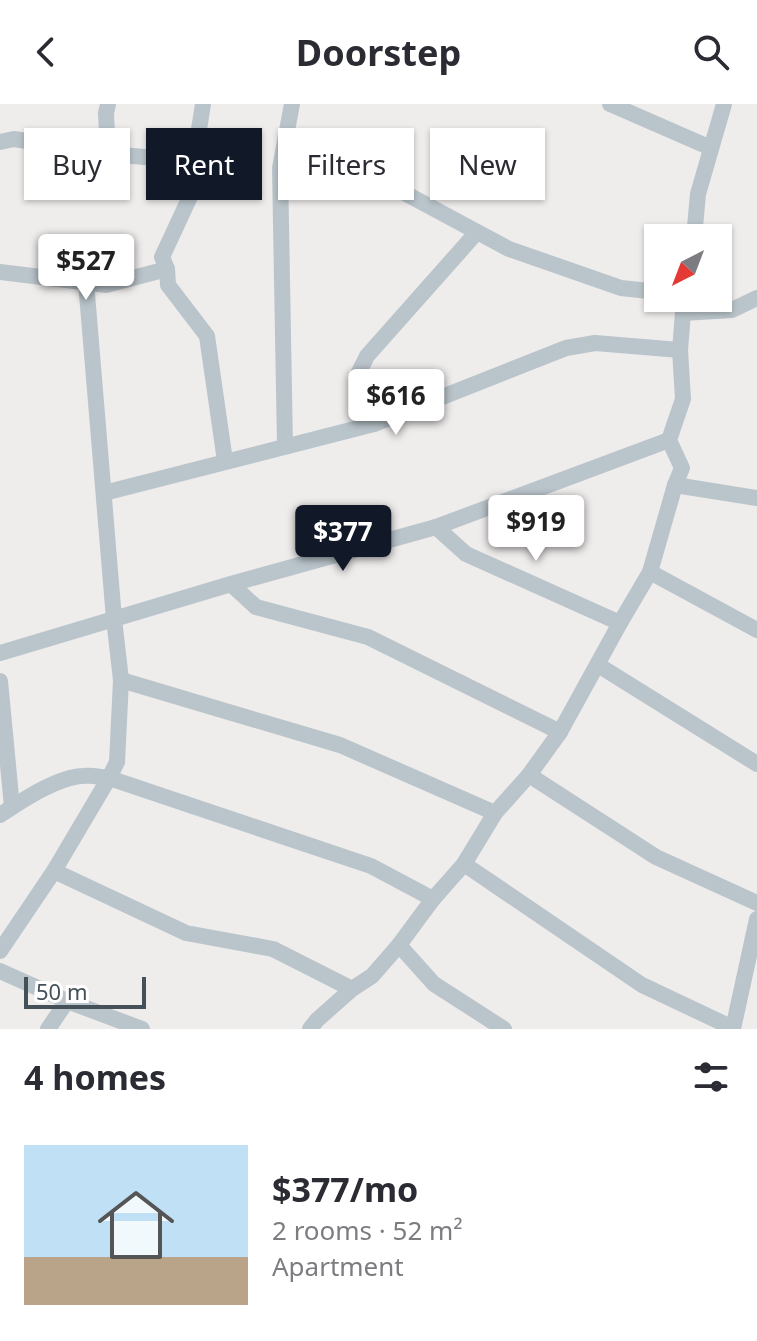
<!DOCTYPE html>
<meta charset="utf-8">
<style>
body{margin:0;font-family:"Noto Sans",sans-serif;background:#f7f7f7;color:#2b2b33;height:100vh;display:flex;flex-direction:column;font-size:30px;white-space:nowrap}
*{box-sizing:border-box;margin:0}
p{font-size:26px;color:#7c7c81}
.icon{flex:none;width:44px;height:44px;fill:none;stroke:currentColor;stroke-width:2;stroke-linecap:round;stroke-linejoin:round}
.map{position:relative;height:925px;overflow:hidden}
.details{display:flex;flex-direction:column;background:#fff;flex:1}
.details>*{flex:none}
.guide{position:absolute;left:24px;top:24px;width:710px;height:72px;display:flex;gap:16px}
.needle{width:52px;rotate:222deg}
.buttons{position:absolute;left:644px;top:120px;display:grid;gap:16px}
.buttons a{display:grid;place-items:center;width:88px;height:88px;border-radius:0px;background:#fff;box-shadow:0 2px 6px #0004;font-size:40px}
.scale{position:absolute;left:24px;bottom:20px;width:122px;box-sizing:border-box;padding-left:8px;border:4px solid #455159;border-top:0;font-size:22px;line-height:28px;white-space:nowrap;color:#455159;-webkit-text-stroke:6px #fff;paint-order:stroke}
.price{position:absolute;translate:-50% -68px;padding:0 18px;border-radius:8px;background:#fff;color:#222;font-size:26px;line-height:52px;filter:drop-shadow(0 2px 4px #0008)}
.price::after{content:'';position:absolute;left:50%;top:48px;width:24px;height:18px;margin-left:-12px;background:inherit;clip-path:polygon(0 0,100% 0,50% 100%)}
.price.current{background:#111827;color:#fff}
ul{padding:0;list-style:none}
li{display:flex;align-items:center;gap:24px;height:200px;padding:0 24px}
li+li{border-top:2px solid #e1e1e2}
li span{display:grid;place-items:center;flex:none;width:224px;height:160px;border-radius:0px;color:#555}
li>.icon{margin-inline-start:auto}
span .icon{width:96px;height:96px;fill:#fffc;stroke-width:1}
li b{font-size:34px}
h2{display:flex;justify-content:space-between;align-items:center;height:96px;padding:0 24px;font-size:34px}
.tag{padding:0 28px;border-radius:0px;background:#fff;box-shadow:0 2px 6px #0004;font-size:28px;line-height:72px}
.tag.current{background:#111827;color:#fff}
header{display:flex;justify-content:space-between;align-items:center;height:104px;padding:0 24px;background:#fff;font-size:36px;font-weight:700}
.map>svg:first-child{display:block}
.lines{fill:none;stroke-linecap:round;stroke-linejoin:round}
.street{stroke:#bac5cb;stroke-width:16}
</style>
<header><svg class="icon" aria-label="back" viewBox="0 0 24 24"><path d="M15 5l-7 7 7 7"/></svg>Doorstep<svg class="icon" aria-label="search" viewBox="0 0 24 24"><circle cx="10" cy="10" r="6"/><path d="M15 15l6 6"/></svg></header>
<div class="map">
<svg width="757" height="925" viewBox="0 0 757 925">
<rect width="100%" height="100%" fill="#efecec"/>
<g class="lines">
<g class="street">
<path d="M203,0L194,57L195,82L162,153L167,165L168,181L207,232L225,357"/>
<path d="M610,0L711,44"/>
<path d="M0,38L14,35L108,50L194,57"/>
<path d="M108,50L106,9L108,0"/>
<path d="M358,64L509,145L621,184L658,188"/>
<path d="M694,134L698,90L724,0"/>
<path d="M0,168L106,181L167,165"/>
<path d="M683,209L732,206L757,194"/>
<path d="M374,320L359,268L367,252L477,128"/>
<path d="M285,342L280,64L292,0"/>
<path d="M675,381L757,394"/>
<path d="M104,389L374,320L566,244L595,239L680,246"/>
<path d="M436,423L466,450L620,519"/>
<path d="M650,468L757,526"/>
<path d="M231,480L256,503L368,533L560,628"/>
<path d="M0,549L231,480L436,423L669,336"/>
<path d="M598,561L757,660"/>
<path d="M121,576L340,641L495,709"/>
<path d="M0,577L12,703"/>
<path d="M529,671L656,753L757,799"/>
<path d="M0,711C22,697 45,681 70,674C83,670 96,672 109,674L371,762L433,795"/>
<path d="M464,760L642,881L733,924"/>
<path d="M54,767L186,829L273,845L352,885"/>
<path d="M399,841L434,880L504,925"/>
<path d="M0,847L54,767L109,674L117,658L121,576L114,515L86,178"/>
<path d="M0,867L67,897L142,925"/>
<path d="M48,925L67,897"/>
<path d="M310,925L317,916L352,885L372,872L399,841L433,795L464,760L495,709L529,671L560,628L620,519L650,468L675,381L682,364L669,336L683,295L680,246L683,209L689,194"/>
<path d="M733,925L757,815"/>
</g>
</g>
</svg>
<div class="buttons">
<a><svg class="needle" viewBox="-14 -14 28 28"><path d="M0-13l5 13h-10z" fill="#e53935"/><path d="M0 13l5-13h-10z" fill="#7c7c81"/></svg></a>
</div>
<div class="scale">50 m</div>
<b class="price" style="left:86px;top:198px">$527</b>
<b class="price" style="left:396px;top:333px">$616</b>
<b class="price" style="left:536px;top:459px">$919</b>
<b class="price current" style="left:343px;top:469px">$377</b>
<div class="guide">
<a class="tag">Buy</a>
<a class="tag current">Rent</a>
<a class="tag">Filters</a>
<a class="tag">New</a>
</div>
</div>
<section class="details">
<h2>4 homes<svg class="icon" aria-label="filters" viewBox="0 0 24 24"><path d="M4 7h16M4 17h16"/><circle cx="9" cy="7" r="2"/><circle cx="15" cy="17" r="2"/></svg></h2>
<ul>
<li><span style="background:linear-gradient(#bfe0f5 70%,#b9a48a 0)"><svg class="icon" aria-label="home" viewBox="0 0 24 24"><path d="M3 11l9-7 9 7M6 9v11h12V9"/></svg></span><div><b>$377/mo</b><p>2 rooms · 52 m²</p><p>Apartment</p></div></li>
</ul>
</section>
